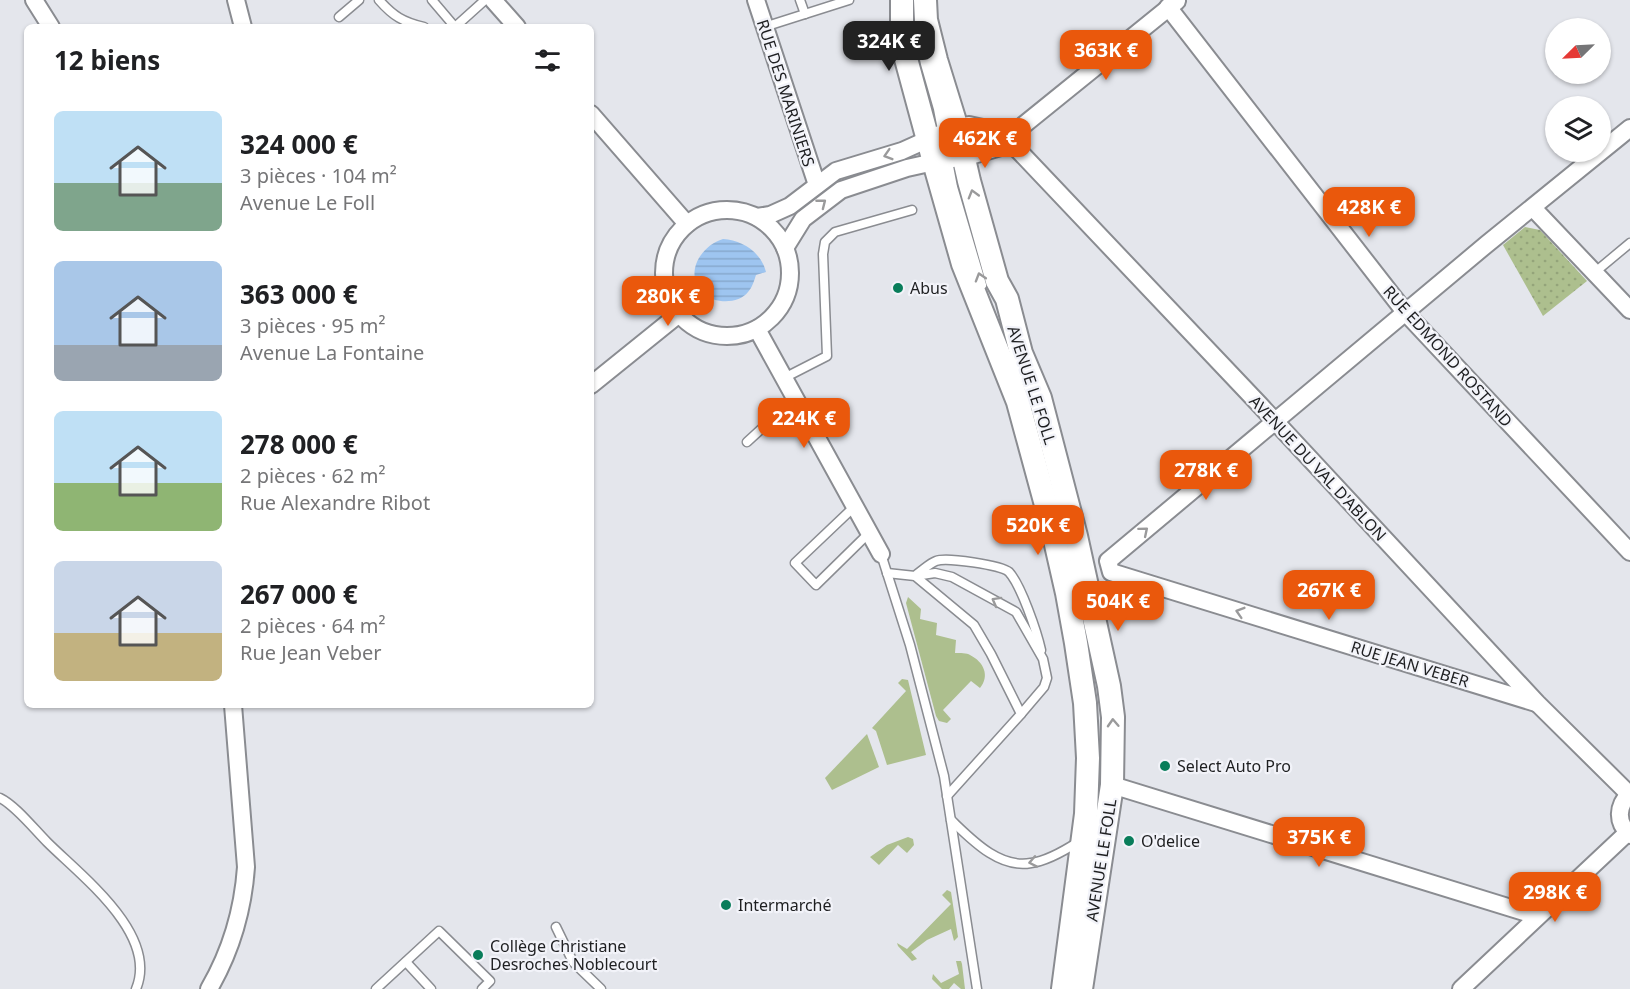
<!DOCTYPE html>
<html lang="fr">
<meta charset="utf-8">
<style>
body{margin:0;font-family:"Noto Sans",sans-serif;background:#f6f6f6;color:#202124;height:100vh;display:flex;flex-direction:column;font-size:22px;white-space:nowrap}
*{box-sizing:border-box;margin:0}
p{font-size:20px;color:#757577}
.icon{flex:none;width:33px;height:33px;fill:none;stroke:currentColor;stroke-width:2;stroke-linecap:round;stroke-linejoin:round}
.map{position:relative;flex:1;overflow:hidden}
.panel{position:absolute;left:24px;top:24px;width:570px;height:684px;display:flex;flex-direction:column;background:#fff;border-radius:9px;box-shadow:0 2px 4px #0004}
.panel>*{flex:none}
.needle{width:39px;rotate:246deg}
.buttons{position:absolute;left:1545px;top:18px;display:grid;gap:12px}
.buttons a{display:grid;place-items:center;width:66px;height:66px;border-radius:50%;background:#fff;box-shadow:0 2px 4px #0004;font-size:30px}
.price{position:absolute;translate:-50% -51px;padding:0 14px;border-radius:12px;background:#ea580c;color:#fff;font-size:20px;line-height:39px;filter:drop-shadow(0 2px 3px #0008)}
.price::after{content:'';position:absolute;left:50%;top:36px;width:18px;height:14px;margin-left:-9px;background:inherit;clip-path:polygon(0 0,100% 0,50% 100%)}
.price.selected{background:#222;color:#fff}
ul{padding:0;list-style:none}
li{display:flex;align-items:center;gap:18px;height:150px;padding:0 30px}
li span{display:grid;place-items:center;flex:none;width:168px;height:120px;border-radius:9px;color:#555}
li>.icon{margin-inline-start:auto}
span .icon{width:72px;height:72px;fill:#fffc;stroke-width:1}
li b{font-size:26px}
h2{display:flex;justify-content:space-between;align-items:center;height:72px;padding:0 30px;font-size:26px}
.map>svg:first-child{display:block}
.grass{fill:#adbf8e}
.park{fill:url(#park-dots)}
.water{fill:url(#water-rules)}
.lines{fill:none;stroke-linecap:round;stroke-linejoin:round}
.lane-casing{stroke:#8a8c91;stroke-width:11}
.street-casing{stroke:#8a8c91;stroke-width:20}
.secondary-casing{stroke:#8a8c91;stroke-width:26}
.lane{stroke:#fff;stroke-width:8}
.street{stroke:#fff;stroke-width:16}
.secondary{stroke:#fff;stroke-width:22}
.oneway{stroke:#9a9a9b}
.poi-dot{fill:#097d5a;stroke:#f2f3f9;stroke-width:2}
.labels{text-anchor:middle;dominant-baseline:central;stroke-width:4.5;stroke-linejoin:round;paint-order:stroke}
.street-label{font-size:16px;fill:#1e1f21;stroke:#f2f3f9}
.poi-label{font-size:16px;fill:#1e1f21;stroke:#f2f3f9;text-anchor:start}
</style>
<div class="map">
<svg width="1630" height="989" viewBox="0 0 1630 989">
<defs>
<pattern id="park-dots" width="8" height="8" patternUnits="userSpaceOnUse" patternTransform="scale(1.5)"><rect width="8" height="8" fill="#adbf8e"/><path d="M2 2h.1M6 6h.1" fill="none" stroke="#94a47a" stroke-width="1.8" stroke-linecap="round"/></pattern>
<pattern id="water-rules" width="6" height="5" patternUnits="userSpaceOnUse" patternTransform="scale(1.5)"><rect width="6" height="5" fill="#9ec5f0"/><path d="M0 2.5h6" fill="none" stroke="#88a9ce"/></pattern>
</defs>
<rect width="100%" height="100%" fill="#e4e6ec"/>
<g class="grass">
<path d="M908,597L921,609L920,619L937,623L936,635L956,640L955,653C960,653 967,653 970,655C984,662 990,676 980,688L971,681L943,710L951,719L947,723L939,721L936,716L906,603Z"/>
<path d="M902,679L908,680L926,755L887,765L876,731L872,728L906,691L898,683Z"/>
<path d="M867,734L879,767L832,790L825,778Z"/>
<path d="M908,837L913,839L914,845L907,853L898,845L879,865L870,857L887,845Z"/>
<path d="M947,890L951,892L958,937L954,941L951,929L927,940L911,952L917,959L912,961L898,946L897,943L907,949L951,904L942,895Z"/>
<path d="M956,961H961L962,964L965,989H961L954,983L949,989H942L932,979L933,974L941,983L959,974Z"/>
</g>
<path class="park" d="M1525,227L1540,230L1587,281L1543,316L1503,245Z"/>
<path class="water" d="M723,239C742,240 761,252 766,272L756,275C754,281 752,288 748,292C739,304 715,304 704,294C683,275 700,246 723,239Z"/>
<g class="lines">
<defs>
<g id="lane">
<path d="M379,0C393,16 403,22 424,27"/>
<path d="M432,0L455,27"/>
<path d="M800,0L805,14"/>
<path d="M339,17L359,0"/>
<path d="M450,27H455L485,0"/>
<path d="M764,27L849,0"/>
<path d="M917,27L925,64L938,109L953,187L982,285"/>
<path d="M1594,273L1630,243"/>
<path d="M784,378L827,356L823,254L825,242L835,232L912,210"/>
<path d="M747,442L795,398"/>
<path d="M855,506L795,563L816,585L869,533"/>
<path d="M881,554L910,645L944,776L977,989"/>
<path d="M887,573L915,576L974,625L991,654L1021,714L947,796"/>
<path d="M917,574C923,570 930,563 936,561C946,557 1001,565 1009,572C1021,585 1037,632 1041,650"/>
<path d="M915,576L935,573L952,577L1016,612L1043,659L1047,678L1044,687L1021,714"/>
<path d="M0,798C15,805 34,829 47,842C81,876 159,934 136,989"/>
<path d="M951,820C971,839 999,869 1031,863C1047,861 1064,851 1078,842"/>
<path d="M556,927L573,962L601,989"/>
<path d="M406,962L431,989"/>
<path d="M376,989L439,931L490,981L482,989"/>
</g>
<g id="street">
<path d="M34,0L51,27"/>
<path d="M236,0L243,27"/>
<path d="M493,0L517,27"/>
<path d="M756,0L817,185"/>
<path d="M1168,7L1405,312L1630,552"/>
<path d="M591,114L687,224"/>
<path d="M1533,208L1630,310"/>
<circle cx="727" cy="273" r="63"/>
<path d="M757,217L770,215L790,206L836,171L902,151L942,133L969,125L1001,132L1259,404L1537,703L1629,794"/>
<path d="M785,248L803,219L841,190L907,168L934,162L970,156L1001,147L1010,141L1015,132L1177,1"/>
<path d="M757,329L881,554"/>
<path d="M591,385L679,314"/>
<path d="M1536,703L1111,572L1108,561L1487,244L1630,128"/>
<path d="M1112,785L1537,916"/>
<path d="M1630,793C1617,806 1616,822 1630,835"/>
<path d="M209,989C231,951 243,910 246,867L233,705"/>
<path d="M1461,989L1627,833"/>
</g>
<g id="secondary">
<path d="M902,0V32L905,55L934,162L963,264L1018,402L1052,527L1067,593L1076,643L1085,703L1088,758L1086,814L1063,989"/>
<path d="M925,0L926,20L936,60L957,128L969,181L997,281L1007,299L1021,353L1040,398L1076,536L1109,686L1113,717L1112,785L1081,989"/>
</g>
</defs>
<use href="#lane" class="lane-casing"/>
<use href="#street" class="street-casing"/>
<use href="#secondary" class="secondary-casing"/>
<use href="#lane" class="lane"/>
<use href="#street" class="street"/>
<use href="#secondary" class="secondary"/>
</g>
<defs><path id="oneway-chevron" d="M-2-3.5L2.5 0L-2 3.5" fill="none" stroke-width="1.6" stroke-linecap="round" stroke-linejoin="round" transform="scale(1.5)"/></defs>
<g class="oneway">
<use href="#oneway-chevron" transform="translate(888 155) rotate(163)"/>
<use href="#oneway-chevron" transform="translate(973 194) rotate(-106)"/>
<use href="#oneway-chevron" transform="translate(822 203) rotate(-38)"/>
<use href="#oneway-chevron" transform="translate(980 277) rotate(-107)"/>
<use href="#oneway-chevron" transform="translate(1144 531) rotate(-40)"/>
<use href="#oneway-chevron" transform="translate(996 601) rotate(-151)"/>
<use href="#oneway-chevron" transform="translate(1240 612) rotate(-163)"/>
<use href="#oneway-chevron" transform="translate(1113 723) rotate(-93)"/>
<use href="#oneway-chevron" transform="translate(1033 862) rotate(169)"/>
</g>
<g class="poi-dot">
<circle cx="898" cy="288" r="6"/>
<circle cx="1165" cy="766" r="6"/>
<circle cx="1129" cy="841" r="6"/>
<circle cx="726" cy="905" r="6"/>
<circle cx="478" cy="955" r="6"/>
</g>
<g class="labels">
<g class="street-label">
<text transform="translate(786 93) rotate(72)">RUE DES MARINIERS</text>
<text transform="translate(1448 356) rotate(48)">RUE EDMOND ROSTAND</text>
<text transform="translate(1032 385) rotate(72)">AVENUE LE FOLL</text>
<text transform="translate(1318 468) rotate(47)">AVENUE DU VAL D'ABLON</text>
<text transform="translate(1410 664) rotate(17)">RUE JEAN VEBER</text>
<text transform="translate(1101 860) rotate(-81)">AVENUE LE FOLL</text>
</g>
<g class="poi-label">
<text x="910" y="288">Abus</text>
<text x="1177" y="766">Select Auto Pro</text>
<text x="1141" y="841">O'delice</text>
<text x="738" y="905">Intermarché</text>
<text x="490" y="946">Collège Christiane<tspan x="490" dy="18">Desroches Noblecourt</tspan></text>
</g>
</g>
</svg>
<div class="buttons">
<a><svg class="needle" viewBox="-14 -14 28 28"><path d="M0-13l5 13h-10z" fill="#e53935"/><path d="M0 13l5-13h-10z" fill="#757577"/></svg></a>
<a><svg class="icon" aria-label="layers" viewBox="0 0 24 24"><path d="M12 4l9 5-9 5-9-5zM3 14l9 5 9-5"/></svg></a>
</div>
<b class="price selected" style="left:889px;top:72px">324K €</b>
<b class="price" style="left:1106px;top:81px">363K €</b>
<b class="price" style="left:985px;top:169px">462K €</b>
<b class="price" style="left:1369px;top:238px">428K €</b>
<b class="price" style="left:668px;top:327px">280K €</b>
<b class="price" style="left:804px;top:449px">224K €</b>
<b class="price" style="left:1206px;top:501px">278K €</b>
<b class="price" style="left:1038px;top:556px">520K €</b>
<b class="price" style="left:1329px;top:621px">267K €</b>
<b class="price" style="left:1118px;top:632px">504K €</b>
<b class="price" style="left:1319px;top:868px">375K €</b>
<b class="price" style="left:1555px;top:923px">298K €</b>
<section class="panel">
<h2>12 biens<svg class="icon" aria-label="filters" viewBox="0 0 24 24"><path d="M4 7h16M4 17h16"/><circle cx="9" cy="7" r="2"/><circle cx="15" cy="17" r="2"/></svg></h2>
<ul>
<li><span style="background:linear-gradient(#bfe0f5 60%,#7fa58c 0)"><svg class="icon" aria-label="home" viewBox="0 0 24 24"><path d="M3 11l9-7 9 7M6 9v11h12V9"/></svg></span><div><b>324 000 €</b><p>3 pièces · 104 m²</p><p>Avenue Le Foll</p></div></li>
<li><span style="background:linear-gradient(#a9c7e8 70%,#9aa5b1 0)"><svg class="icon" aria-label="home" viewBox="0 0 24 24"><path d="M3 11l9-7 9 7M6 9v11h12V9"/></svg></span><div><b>363 000 €</b><p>3 pièces · 95 m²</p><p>Avenue La Fontaine</p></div></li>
<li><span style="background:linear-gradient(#bfe0f5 60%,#8fb573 0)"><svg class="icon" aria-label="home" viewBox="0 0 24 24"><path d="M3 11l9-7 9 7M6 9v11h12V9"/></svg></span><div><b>278 000 €</b><p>2 pièces · 62 m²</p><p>Rue Alexandre Ribot</p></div></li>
<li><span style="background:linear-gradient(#c9d6e8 60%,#c2b280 0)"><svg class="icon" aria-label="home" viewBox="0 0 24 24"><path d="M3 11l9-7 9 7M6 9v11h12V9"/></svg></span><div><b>267 000 €</b><p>2 pièces · 64 m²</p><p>Rue Jean Veber</p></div></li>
</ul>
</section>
</div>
